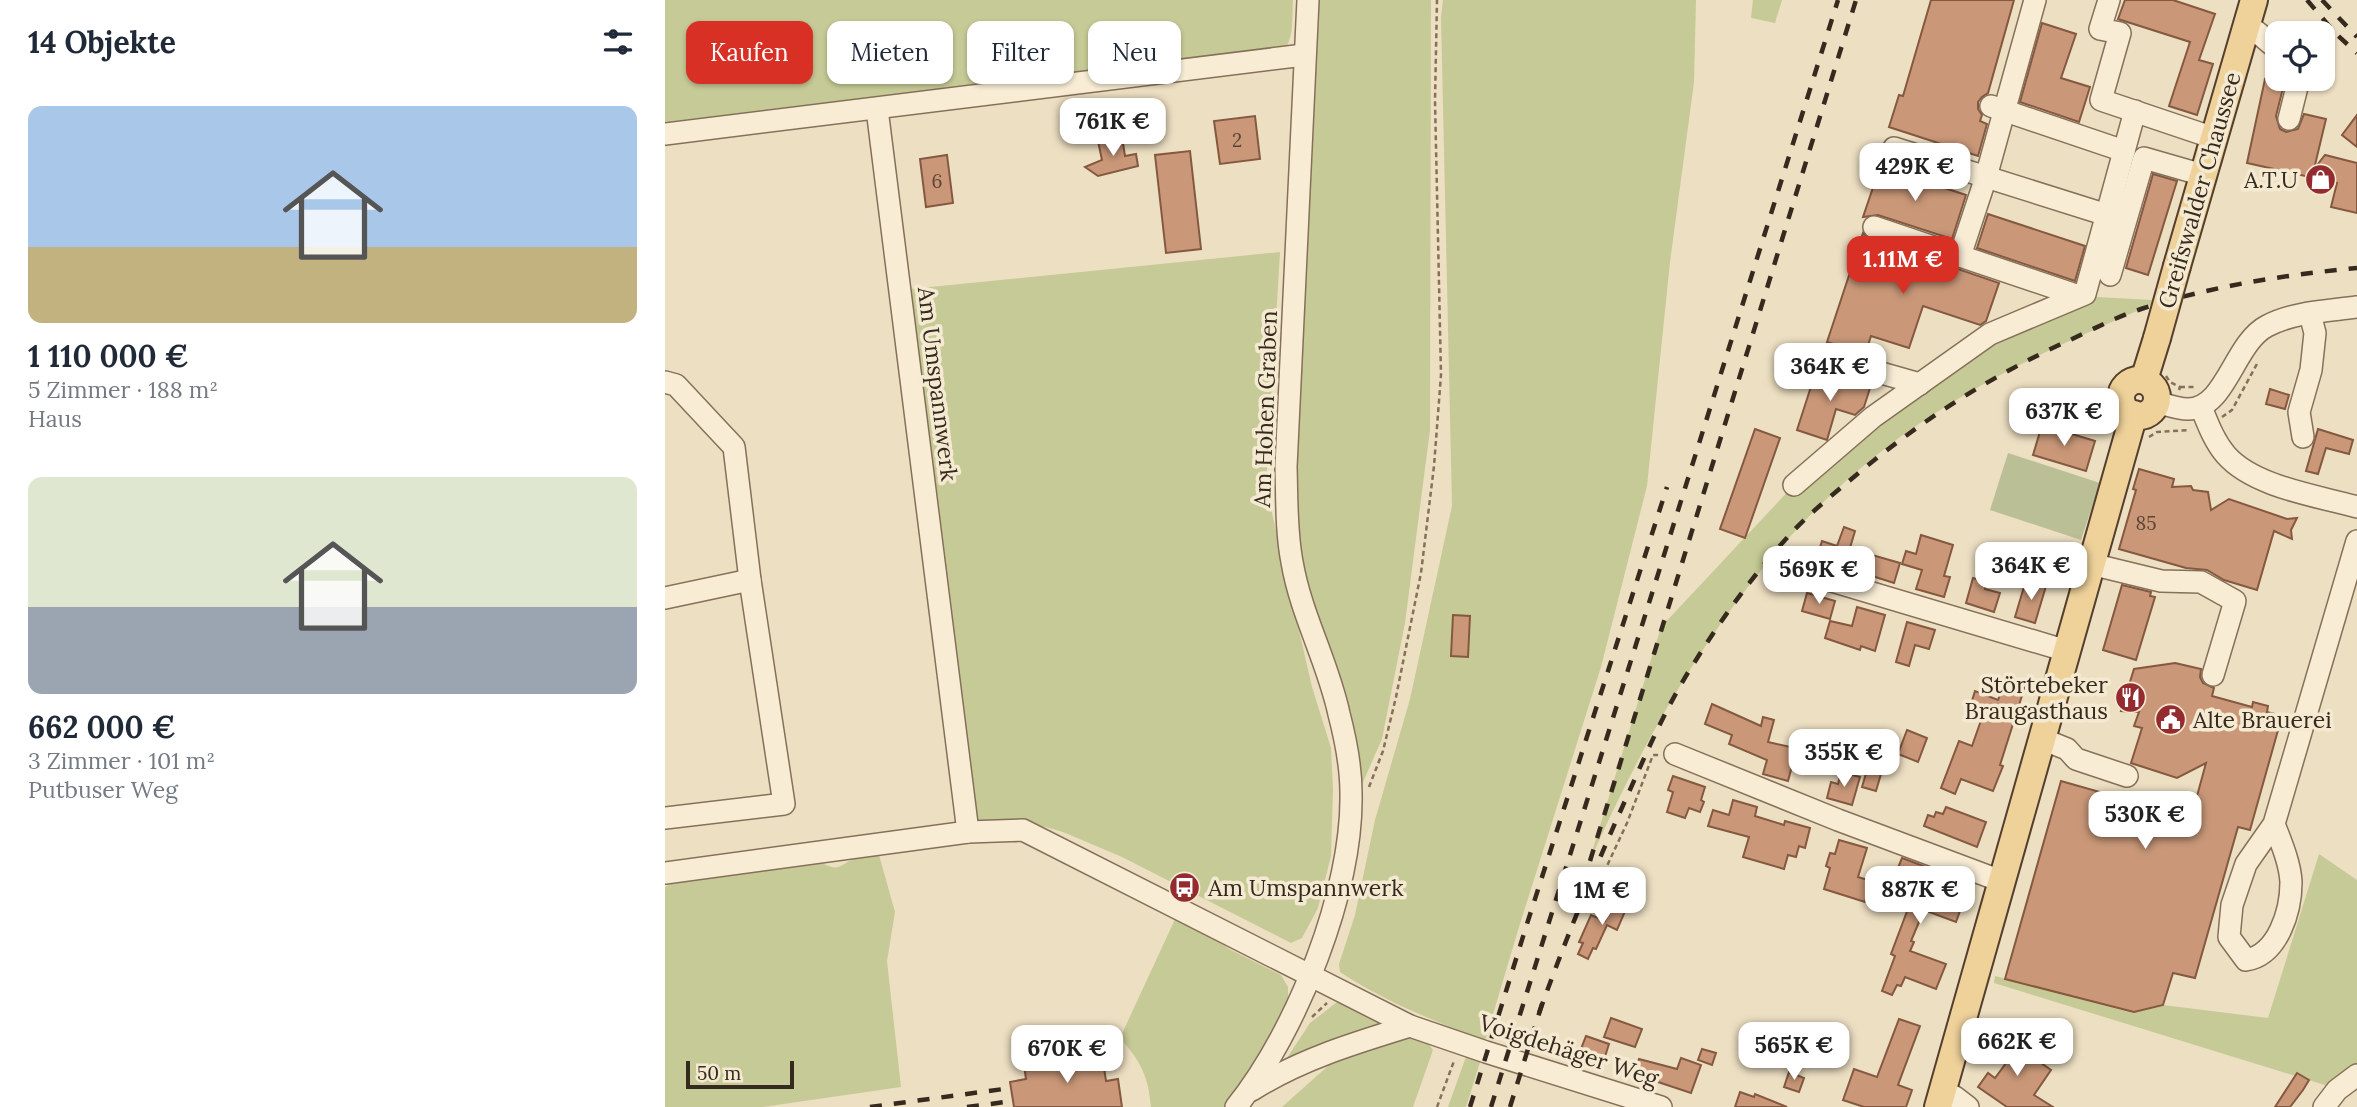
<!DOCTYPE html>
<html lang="de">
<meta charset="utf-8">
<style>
body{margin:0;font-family:Lora,serif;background:#f6f6f7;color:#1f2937;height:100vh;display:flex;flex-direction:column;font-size:26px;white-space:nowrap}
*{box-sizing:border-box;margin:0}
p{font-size:23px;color:#747a83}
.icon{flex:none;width:38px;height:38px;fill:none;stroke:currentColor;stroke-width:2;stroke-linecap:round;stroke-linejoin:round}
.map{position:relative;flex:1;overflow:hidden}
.sheet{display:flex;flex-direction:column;background:#fff;width:665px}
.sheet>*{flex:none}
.hud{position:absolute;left:21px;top:21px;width:665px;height:63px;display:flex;gap:14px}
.fabs{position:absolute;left:1600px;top:21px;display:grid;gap:14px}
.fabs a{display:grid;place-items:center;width:70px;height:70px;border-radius:14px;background:#fff;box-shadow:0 2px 5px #0004;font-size:35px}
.scale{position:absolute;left:21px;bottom:18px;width:108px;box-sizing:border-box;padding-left:7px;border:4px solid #36291d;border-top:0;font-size:19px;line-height:24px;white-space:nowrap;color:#36291d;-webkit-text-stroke:5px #f4e9d1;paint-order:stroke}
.price{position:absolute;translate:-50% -60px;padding:0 16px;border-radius:14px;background:#fff;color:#222;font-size:23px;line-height:46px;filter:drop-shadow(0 2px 4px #0008)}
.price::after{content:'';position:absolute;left:50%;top:42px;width:21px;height:16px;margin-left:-10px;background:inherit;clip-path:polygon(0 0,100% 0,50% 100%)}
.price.current{background:#d93025;color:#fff}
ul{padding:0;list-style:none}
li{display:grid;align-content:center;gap:14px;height:371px;padding:0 28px}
li span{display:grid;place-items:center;height:217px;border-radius:14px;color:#555}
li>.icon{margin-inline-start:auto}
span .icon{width:126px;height:126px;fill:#fffc;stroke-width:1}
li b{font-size:30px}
h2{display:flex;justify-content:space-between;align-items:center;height:84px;padding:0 28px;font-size:30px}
.chip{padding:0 24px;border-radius:14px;background:#fff;box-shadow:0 2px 5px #0004;font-size:24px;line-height:63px}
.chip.current{background:#d93025;color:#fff}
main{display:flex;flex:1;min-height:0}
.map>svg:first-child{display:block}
.green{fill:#c6ca96}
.cemetery{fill:#bbbf95}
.building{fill:#ca9879;stroke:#845940;stroke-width:2}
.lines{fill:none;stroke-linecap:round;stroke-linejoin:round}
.minor-casing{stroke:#86705a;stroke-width:24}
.major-casing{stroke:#543e2e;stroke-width:30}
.path{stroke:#86705a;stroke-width:2.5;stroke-dasharray:5 3.5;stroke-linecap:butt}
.minor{stroke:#f8ecd5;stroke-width:21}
.major{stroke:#efd29a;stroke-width:26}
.rail{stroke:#36291d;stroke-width:4.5;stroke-dasharray:12 12;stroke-linecap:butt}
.major-bridge-casing{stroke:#543e2e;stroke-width:30;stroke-linecap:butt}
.major-bridge{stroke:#efd29a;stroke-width:26}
.labels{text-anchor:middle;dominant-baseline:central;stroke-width:7;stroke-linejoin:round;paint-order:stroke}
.number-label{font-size:19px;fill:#5b4534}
.poi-label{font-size:23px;fill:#36291d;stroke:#f4e9d1;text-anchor:end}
.street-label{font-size:23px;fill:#36291d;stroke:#f4e9d1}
</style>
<main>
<section class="sheet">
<h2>14 Objekte<svg class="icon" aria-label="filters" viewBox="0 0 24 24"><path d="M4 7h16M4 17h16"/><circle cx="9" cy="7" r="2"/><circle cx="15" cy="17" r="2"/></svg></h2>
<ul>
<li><span style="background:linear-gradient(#a9c7e8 65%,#c2b280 0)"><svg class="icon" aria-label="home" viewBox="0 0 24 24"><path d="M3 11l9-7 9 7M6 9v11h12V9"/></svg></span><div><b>1 110 000 €</b><p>5 Zimmer · 188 m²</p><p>Haus</p></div></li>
<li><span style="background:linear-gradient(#dfe7d0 60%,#9aa5b1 0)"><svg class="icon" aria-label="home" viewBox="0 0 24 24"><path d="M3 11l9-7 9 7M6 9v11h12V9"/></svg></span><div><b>662 000 €</b><p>3 Zimmer · 101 m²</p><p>Putbuser Weg</p></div></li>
</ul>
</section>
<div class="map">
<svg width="1692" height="1107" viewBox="0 0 1692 1107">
<rect width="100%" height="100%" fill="#eddfc2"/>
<g class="green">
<path d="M0,0H628C627,17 629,37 619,51L0,134Z"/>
<path d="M652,0H766L765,430L740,623L717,739L695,789L633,548L629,491Z"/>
<path d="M778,0H1031L1029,82L1005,262L982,486L936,667L854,927L820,1041C770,1021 720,1002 675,972L674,964L690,915L710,820L745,699L787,506L776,17Z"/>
<path d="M1088,0H1117L1110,23L1086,18Z"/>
<path d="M615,252L601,487L647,687L666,748L668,789L666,856L653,908L637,938L626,943L457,857L398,832L352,819L303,832L235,290Z"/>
<path d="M1414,296L1487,300L1486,305C1399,342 1315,380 1238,435C1091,541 995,702 923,865L996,627L1129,485L1325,334Z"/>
<path d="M1654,854L1692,880V1069L1666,1087L1329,983L1330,976L1469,1012L1498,1005L1603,1018Z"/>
<path d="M214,855L230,912L222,961L236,1087L98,1107H0V887L9,882L155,862C176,873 173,865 191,858C197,855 207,855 214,855Z"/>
<path d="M512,915L566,950L616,975L623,987V998L619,1008L583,1076L560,1107H486C483,1075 476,1062 455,1038Z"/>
<path d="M676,999L722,1026L620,1061L645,1023Z"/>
<path d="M745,1034L763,1043L768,1050L748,1107H617L673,1057Z"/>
<path d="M802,1054L816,1059L801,1107H783Z"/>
</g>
<path class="cemetery" d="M1343,453L1435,483L1416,540L1325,510Z"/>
<g class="building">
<path d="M1266,0H1349L1323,93L1317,97L1313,102V109L1317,115L1315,121L1322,124L1313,156L1224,127L1234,95L1238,96Z"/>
<path d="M1460,0H1508L1550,14L1534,60L1548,64L1532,115L1504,106L1525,42L1453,19Z"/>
<path d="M1377,23L1411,34L1396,78L1425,87L1414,122L1355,102Z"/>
<path d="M1600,79L1619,84L1611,116L1615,129L1621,132L1633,129L1639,114L1661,119L1649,169L1660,155L1692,163V213L1666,207L1672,183L1582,163Z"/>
<path d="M1692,115V147L1677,135Z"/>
<path d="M590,116L595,159L555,164L549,121Z"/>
<path d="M457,137L460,156L471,154L473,166L433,176L420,167L437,160L433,141Z"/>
<path d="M525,151L536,249L501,253L490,155Z"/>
<path d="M282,155L288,203L261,207L255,159Z"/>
<path d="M1215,167L1301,195L1287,239L1213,215L1198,217Z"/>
<path d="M1488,174L1512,181L1483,275L1461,268Z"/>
<path d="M1323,214L1420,246L1410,281L1312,248Z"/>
<path d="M1198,233L1205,239L1334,283L1321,321L1315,325L1258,306L1244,348L1206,336L1200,354L1162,342Z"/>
<path d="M1151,371L1205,388L1199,407L1190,415L1171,409L1162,440L1132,430Z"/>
<path d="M1605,389L1624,395L1620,409L1601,404Z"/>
<path d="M1377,425L1430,441L1421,471L1368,455Z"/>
<path d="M1090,429L1115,438L1080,538L1055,529Z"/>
<path d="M1653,429L1688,440L1684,454L1661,448L1653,474L1641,471Z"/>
<path d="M1474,469L1509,479L1507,487L1526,486L1528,490L1543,492L1546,510L1564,499L1622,519L1632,518L1626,530L1627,539L1609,531L1592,590L1559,580L1542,570L1521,568L1454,549L1471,490L1468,489Z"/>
<path d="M1179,527L1190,531L1179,568L1151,560L1157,541L1172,546Z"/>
<path d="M1256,535L1288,545L1279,576L1285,577L1279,597L1251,589L1257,570L1237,564L1241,551L1251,554Z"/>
<path d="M1207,555L1235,563L1229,583L1201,574Z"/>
<path d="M1308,578L1322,582L1320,589L1335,593L1329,612L1301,603Z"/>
<path d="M1361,580L1381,586L1370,623L1350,617Z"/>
<path d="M1457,585L1486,592L1485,596L1490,597L1471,660L1438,650Z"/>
<path d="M1142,593L1170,601L1165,619L1137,611Z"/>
<path d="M1192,607L1220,615L1210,651L1196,646L1195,650L1160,638L1165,621L1187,626Z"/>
<path d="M788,615L805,616L803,657L786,656Z"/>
<path d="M1242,622L1270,630L1264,649L1250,645L1244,666L1231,662Z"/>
<path d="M1510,663L1536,669L1535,677L1538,683L1549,688L1547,696L1587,707L1588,702L1603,706L1602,712L1617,716L1585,830L1573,827L1530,978L1508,973L1498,1005L1469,1012L1340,979L1396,781L1526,818L1541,763L1512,778L1466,763L1477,728L1469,726L1474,712L1456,711L1469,669Z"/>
<path d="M1342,677L1361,683L1335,765L1338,766L1328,791L1296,779L1290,794L1276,788L1294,741L1307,746L1320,709L1306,704L1310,691L1333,700Z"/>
<path d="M1047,704L1096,726L1098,717L1109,720L1103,742L1148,752L1146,756L1155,759L1151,773L1127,766L1123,781L1098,774L1102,760L1064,744L1067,735L1040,724Z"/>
<path d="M1242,730L1262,738L1253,762L1233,754Z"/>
<path d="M1202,770L1216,774L1211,791L1197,787Z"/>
<path d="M1176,772L1195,777L1187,805L1162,798L1166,782L1173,784Z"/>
<path d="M1008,776L1040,787L1036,800L1039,802L1035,812L1024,808L1020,818L1002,812L1008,792L1003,790Z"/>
<path d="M1068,800L1092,807L1090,816L1119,825L1120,821L1145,828L1140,848L1134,846L1131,857L1123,855L1119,869L1078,857L1084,837L1043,826L1048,810L1064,815Z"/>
<path d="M1281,807L1321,822L1312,847L1259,826L1263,815L1269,817L1271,812L1278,814Z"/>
<path d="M1174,840L1202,848L1193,877L1206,881L1200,902L1159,889L1165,868L1161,866L1165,853L1170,854Z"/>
<path d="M1237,858L1277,873L1272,887L1300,897L1291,922L1259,910L1246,941L1249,942L1245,951L1281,964L1271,989L1240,977L1236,986L1232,985L1227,995L1217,991L1230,956L1226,954L1250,890L1245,888L1248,882L1230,875Z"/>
<path d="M951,896L964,902L952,930L942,925L931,949L928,948L923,959L913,954L918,943L914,942L926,915L940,921Z"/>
<path d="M946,1018L977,1029L970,1047L939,1037Z"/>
<path d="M1234,1019L1255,1026L1233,1085L1247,1090L1241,1107H1199L1178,1100L1189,1069L1212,1077Z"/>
<path d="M1337,1035L1386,1070L1369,1095L1388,1107H1342L1313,1087L1323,1073L1330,1078L1344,1059L1329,1048Z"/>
<path d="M921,1036L944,1044L938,1063L914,1054Z"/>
<path d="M1037,1049L1051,1053L1047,1065L1033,1060Z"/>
<path d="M437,1054L441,1081L453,1079L457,1107H349L345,1082L361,1079L359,1065Z"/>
<path d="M1016,1058L1036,1065L1026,1093L969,1074L974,1059L1012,1069Z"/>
<path d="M1124,1072L1139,1078L1134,1092L1119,1087Z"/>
<path d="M1632,1073L1644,1080L1638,1090L1625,1107H1610Z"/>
<path d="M1075,1092L1089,1097L1090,1094L1122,1107H1070Z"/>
</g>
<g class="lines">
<defs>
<g id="minor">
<path d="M1444,0L1435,29L1455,33L1436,100L1549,138"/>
<path d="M1581,29L1592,32L1612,49"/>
<path d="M1326,106L1459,151"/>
<path d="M212,109L303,832"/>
<path d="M1624,119L1634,79"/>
<path d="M0,134L639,55"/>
<path d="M1229,148L1442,215"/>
<path d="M1209,227L1414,296"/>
<path d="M1295,256L1321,177L1370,0"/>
<path d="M1445,275L1479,158L1538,175"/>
<path d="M1160,357L1255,384"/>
<path d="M0,382L11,385L69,447L85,580L119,804L0,818"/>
<path d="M1492,402C1502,405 1513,409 1523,409C1561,409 1569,343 1602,326C1628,312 1663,311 1692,307"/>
<path d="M1536,407C1543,424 1549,441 1561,455C1589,487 1653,496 1692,507"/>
<path d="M1638,437L1634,412L1646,370L1650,333L1645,314"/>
<path d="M1129,485L1208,417L1325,334L1420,294L1470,111"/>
<path d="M1426,564L1496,581L1536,582L1570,601L1548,675"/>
<path d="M1140,573L1402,651"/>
<path d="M0,598L85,580"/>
<path d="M1377,739L1402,749L1411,759L1462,776"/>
<path d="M1010,754L1173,820L1336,881"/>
<path d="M1609,824C1616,842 1625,863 1626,882C1626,911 1613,955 1581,960L1564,937L1567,905L1581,864L1609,824L1692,541"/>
<path d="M0,873L303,832L358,830L745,1026L821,1052L996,1107"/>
<path d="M587,1090C636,1059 690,1043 745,1026"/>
<path d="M1277,1092L1290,1097L1303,1107"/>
<path d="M571,1107C632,1031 688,891 686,793C686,769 680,737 674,714C663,662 636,615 627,562C621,531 622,498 621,467L643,0"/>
<path d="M1659,1107L1672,1090L1692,1075"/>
</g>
<g id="major">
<path d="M1512,266L1589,0"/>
<path d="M1479,380L1492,338"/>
<circle cx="1474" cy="398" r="18"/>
<path d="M1273,1107L1469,414"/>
</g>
</defs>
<use href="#minor" class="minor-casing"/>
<use href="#major" class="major-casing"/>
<g class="path">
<path d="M1501,376L1505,382L1515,387L1514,390"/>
<path d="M1515,387H1532"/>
<path d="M1448,413C1446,397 1445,386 1459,376"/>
<path d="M1557,417L1567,410L1593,362"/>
<path d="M1484,437L1492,432L1525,430"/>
<path d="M704,787L718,751L731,697L756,573L769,466L776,375L770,101L772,0"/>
<path d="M921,911L962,823L988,755H994"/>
<path d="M647,1017L662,1003"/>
<path d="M772,1107L789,1061"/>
</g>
<use href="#minor" class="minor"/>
<use href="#major" class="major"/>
<g class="rail">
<path d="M1642,0L1670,33L1692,53"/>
<path d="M1657,0L1692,37"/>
<path d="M925,861L1191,0"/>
<path d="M874,1013C901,938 931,865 964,792C984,747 1004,701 1031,660C1057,618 1087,577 1120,540C1140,517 1166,496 1190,476C1254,422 1318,381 1394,345C1421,333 1448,318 1476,309C1546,286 1619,275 1692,268"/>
<path d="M205,1107L346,1088"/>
<path d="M302,1107L348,1101"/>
<path d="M805,1107L861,927L1002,487"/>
<path d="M826,1107L1173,0"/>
<path d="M845,1107L877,1004"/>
</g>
<defs>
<path id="major-bridge" d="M1492,338L1512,266"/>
</defs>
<use href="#major-bridge" class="major-bridge-casing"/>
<use href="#major-bridge" class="major-bridge"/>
</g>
<defs>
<symbol id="shop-disc" viewBox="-11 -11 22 22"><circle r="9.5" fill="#932b2f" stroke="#f4e9d1"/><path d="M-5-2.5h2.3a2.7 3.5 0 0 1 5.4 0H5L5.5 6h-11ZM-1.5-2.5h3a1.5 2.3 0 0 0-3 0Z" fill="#fff"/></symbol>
<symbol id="restaurant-disc" viewBox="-11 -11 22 22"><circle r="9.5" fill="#932b2f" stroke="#f4e9d1"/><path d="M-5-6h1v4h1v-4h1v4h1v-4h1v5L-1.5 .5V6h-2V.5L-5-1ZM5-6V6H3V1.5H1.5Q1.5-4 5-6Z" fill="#fff"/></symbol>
<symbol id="civic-disc" viewBox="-11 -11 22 22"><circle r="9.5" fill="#932b2f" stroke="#f4e9d1"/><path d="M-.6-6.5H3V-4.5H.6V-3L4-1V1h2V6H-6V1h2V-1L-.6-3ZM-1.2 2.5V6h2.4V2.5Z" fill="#fff"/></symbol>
<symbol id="bus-disc" viewBox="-11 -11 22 22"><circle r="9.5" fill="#932b2f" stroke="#f4e9d1"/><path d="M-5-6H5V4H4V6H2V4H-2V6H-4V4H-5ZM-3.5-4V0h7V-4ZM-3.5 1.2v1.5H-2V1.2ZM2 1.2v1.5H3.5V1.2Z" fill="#fff"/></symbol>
</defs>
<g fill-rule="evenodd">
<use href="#shop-disc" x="1638" y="162" width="35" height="35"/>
<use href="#restaurant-disc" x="1448" y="680" width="35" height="35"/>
<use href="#civic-disc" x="1488" y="702" width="35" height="35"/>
<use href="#bus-disc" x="502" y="870" width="35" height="35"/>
</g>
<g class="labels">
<g class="number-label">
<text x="572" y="140">2</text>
<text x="272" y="181">6</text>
<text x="1481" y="523">85</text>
</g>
<g class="poi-label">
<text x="1633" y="179">A.T.U</text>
<text x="1443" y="684">Störtebeker<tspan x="1443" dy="26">Braugasthaus</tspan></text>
<text x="1528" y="719" text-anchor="start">Alte Brauerei</text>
<text x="543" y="887" text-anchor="start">Am Umspannwerk</text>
</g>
<g class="street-label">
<text transform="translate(1534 190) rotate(-74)">Greifswalder Chaussee</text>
<text transform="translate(273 384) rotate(83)">Am Umspannwerk</text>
<text transform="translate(600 409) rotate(-88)">Am Hohen Graben</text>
<text transform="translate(904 1050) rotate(18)">Voigdehäger Weg</text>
</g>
</g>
</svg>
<div class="fabs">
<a><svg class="icon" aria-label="locate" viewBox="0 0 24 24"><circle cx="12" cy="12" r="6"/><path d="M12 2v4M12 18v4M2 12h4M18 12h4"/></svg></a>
</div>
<div class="scale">50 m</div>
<b class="price" style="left:448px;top:158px">761K €</b>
<b class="price" style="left:1250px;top:203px">429K €</b>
<b class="price current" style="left:1238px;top:296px">1.11M €</b>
<b class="price" style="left:1165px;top:403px">364K €</b>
<b class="price" style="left:1399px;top:448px">637K €</b>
<b class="price" style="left:1366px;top:602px">364K €</b>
<b class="price" style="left:1154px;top:606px">569K €</b>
<b class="price" style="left:1179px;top:789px">355K €</b>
<b class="price" style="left:1480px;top:851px">530K €</b>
<b class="price" style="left:1255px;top:926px">887K €</b>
<b class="price" style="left:937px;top:927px">1M €</b>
<b class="price" style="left:1352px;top:1078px">662K €</b>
<b class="price" style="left:1129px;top:1082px">565K €</b>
<b class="price" style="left:402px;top:1085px">670K €</b>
<div class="hud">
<a class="chip current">Kaufen</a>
<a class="chip">Mieten</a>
<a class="chip">Filter</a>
<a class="chip">Neu</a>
</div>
</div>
</main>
